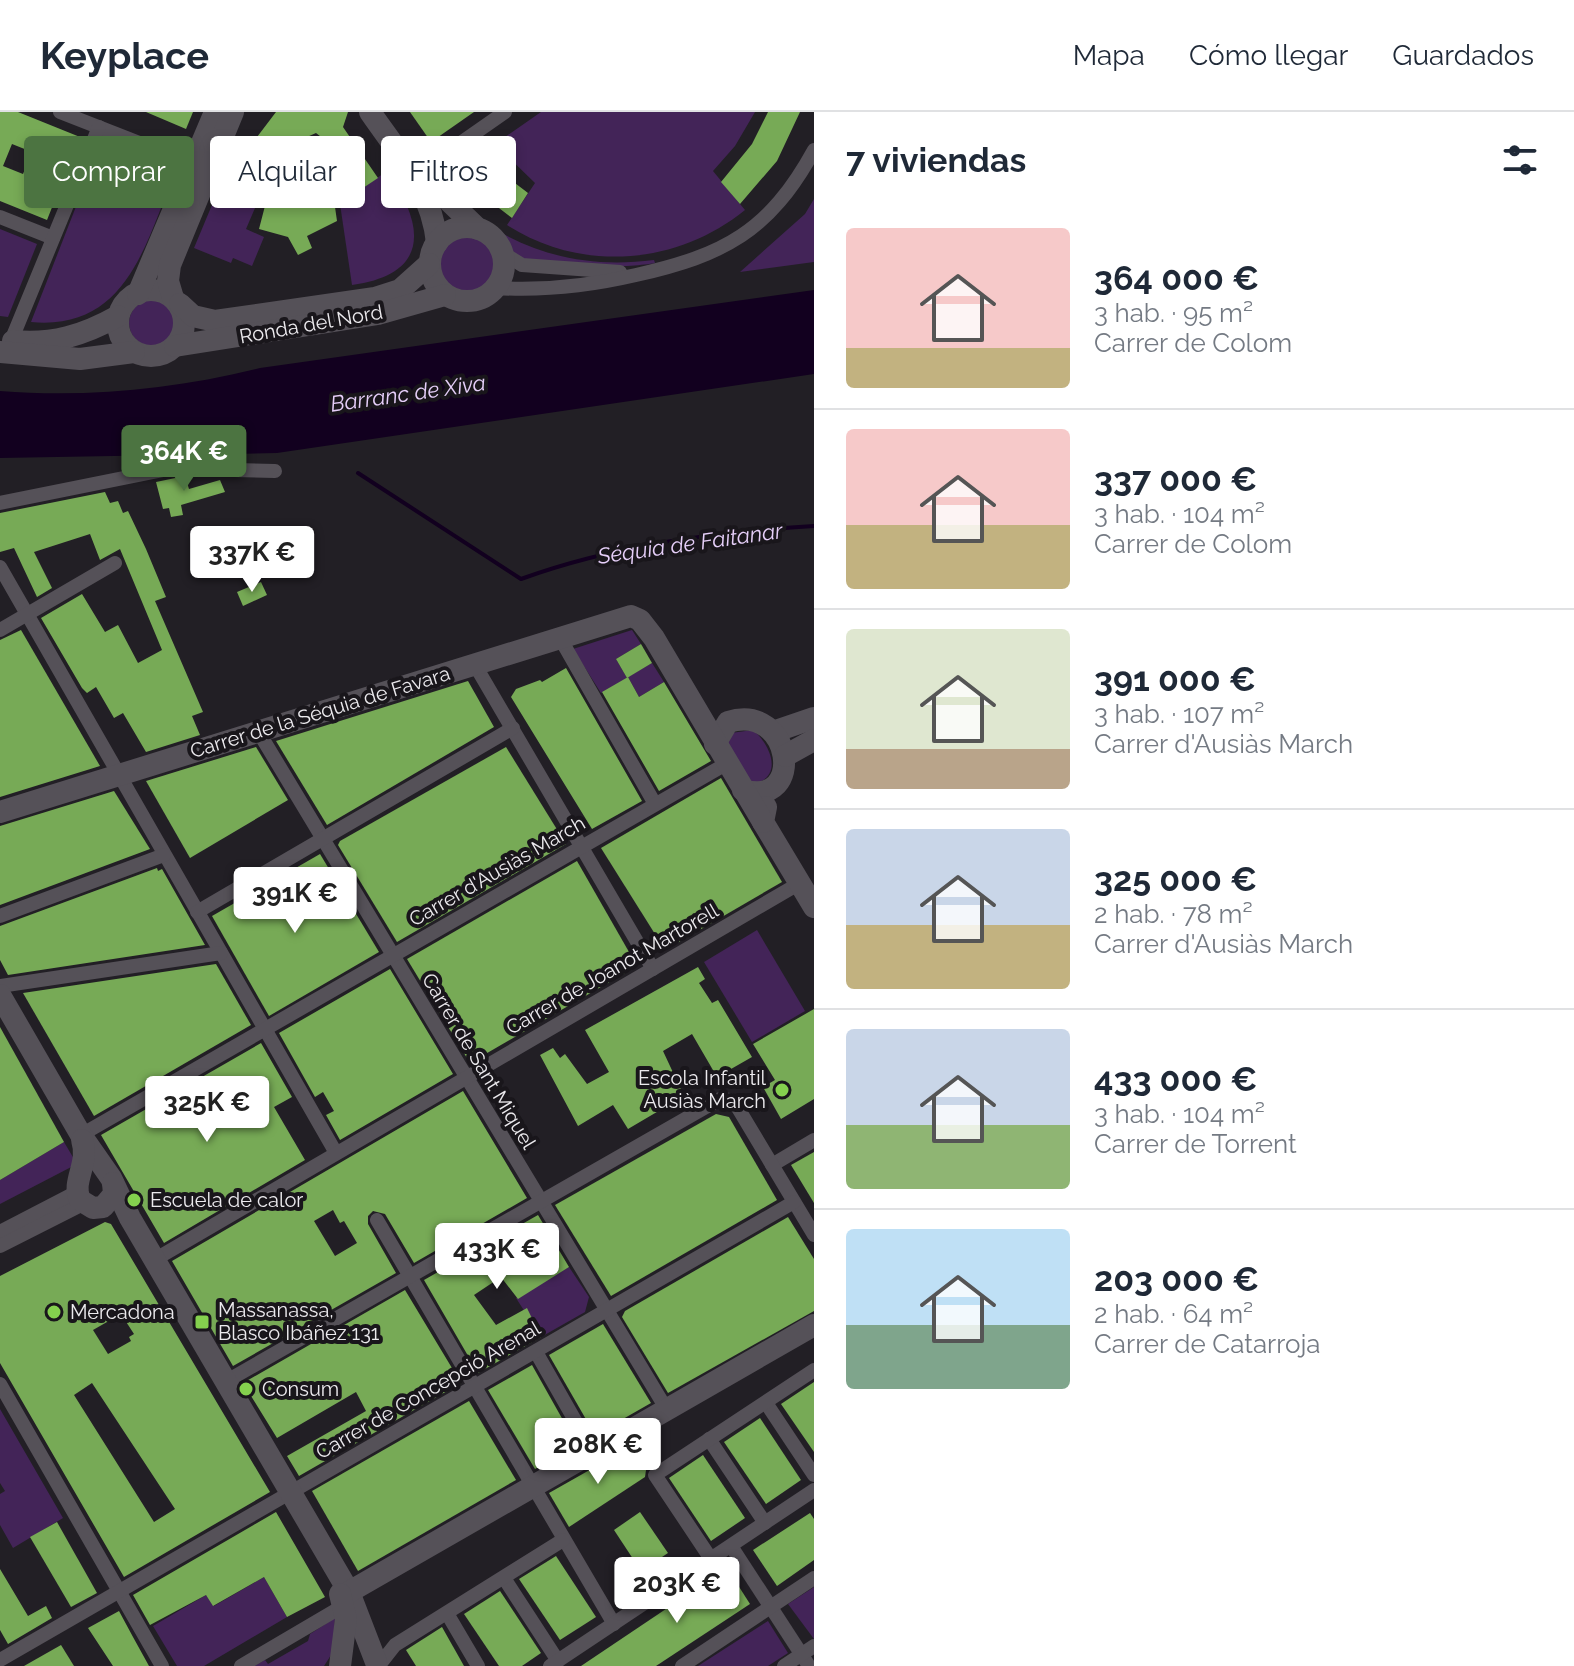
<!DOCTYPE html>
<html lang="es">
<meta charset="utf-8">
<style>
body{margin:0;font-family:Raleway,sans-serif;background:#f6f6f7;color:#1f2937;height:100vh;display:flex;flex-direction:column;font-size:30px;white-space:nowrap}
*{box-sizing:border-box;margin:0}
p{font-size:26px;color:#747a83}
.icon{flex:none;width:44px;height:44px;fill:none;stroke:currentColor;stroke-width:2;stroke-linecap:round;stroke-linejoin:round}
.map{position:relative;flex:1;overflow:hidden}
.details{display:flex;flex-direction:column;background:#fff;width:760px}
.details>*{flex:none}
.top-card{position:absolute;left:24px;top:24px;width:670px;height:72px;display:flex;gap:16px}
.price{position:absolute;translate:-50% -68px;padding:0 18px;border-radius:8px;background:#fff;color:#222;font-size:26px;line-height:52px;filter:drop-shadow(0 2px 4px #0008)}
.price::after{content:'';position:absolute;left:50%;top:48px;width:24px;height:18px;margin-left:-12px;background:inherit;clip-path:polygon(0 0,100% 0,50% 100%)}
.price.selected{background:#4c7441;color:#fff}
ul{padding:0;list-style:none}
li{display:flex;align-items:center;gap:24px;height:200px;padding:0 32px}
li+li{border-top:2px solid #e0e1e3}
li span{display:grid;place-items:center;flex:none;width:224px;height:160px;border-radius:8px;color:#555}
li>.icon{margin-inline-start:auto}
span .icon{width:96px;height:96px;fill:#fffc;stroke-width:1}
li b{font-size:34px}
h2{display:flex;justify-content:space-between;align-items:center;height:96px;padding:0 32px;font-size:34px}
.pill{padding:0 28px;border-radius:8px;background:#fff;box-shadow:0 4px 12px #0003;font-size:28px;line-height:72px}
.pill.selected{background:#4c7441;color:#fff}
header{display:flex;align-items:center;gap:48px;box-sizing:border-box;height:112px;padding:0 40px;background:#fff;border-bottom:2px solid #e0e1e3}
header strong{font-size:38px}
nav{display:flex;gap:44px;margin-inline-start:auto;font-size:28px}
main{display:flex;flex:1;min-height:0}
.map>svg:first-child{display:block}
.green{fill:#432458}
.water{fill:#12001f}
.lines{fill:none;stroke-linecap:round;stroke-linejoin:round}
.stream{stroke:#12001f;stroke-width:4}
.building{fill:#77aa56;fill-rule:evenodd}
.street{stroke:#555158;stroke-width:14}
.secondary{stroke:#555158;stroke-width:22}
.poi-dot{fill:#84d04e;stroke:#19161b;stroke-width:3}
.labels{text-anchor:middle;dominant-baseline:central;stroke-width:8;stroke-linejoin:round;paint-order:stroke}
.street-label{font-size:20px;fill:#eceaee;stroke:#19161b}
.poi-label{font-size:20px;fill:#eceaee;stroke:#19161b;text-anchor:start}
.water-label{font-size:22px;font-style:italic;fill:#e6cff9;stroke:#19161b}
</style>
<header>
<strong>Keyplace</strong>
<nav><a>Mapa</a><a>Cómo llegar</a><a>Guardados</a></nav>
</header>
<main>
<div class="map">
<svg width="814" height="1554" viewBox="0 0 814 1554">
<rect width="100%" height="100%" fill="#221f25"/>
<g class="green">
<path d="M541,0H755L735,34L713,59L745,98C677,153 582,161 507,113L535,71L495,32Z"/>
<path d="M100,33L174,63C145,133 126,219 31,210Z"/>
<path d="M227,57L265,73L246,117L264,125L252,154L233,146L231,151L194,136Z"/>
<path d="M387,59C425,113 431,162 352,173L340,92Z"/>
<path d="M814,87V150L740,160L805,102Z"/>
<path d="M0,117L37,132L8,205L0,204Z"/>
<path d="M498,119C547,147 598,155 654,148L655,151C631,156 544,157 523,147C510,141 507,129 498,119Z"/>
<circle cx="467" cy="153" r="28"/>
<circle cx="152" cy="211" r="23"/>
<path d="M632,518L641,532L616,547L627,566L601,581L573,537Z"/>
<path d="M652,551L664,570L639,585L628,565Z"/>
<path d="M753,618C769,631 785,664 754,672L729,645L727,625L731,621Z"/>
<path d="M757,818L805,899L752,930L704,850Z"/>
<path d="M64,1030L77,1052L0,1092V1068Z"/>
<path d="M569,1155L589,1185L585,1200L541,1225L516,1186Z"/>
<path d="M0,1297L63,1406L13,1436L0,1413V1382L5,1379L0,1371Z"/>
<path d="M264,1465L287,1505L204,1554H177L153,1514L206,1483L214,1494Z"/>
<path d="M814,1475V1527L788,1492Z"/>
<path d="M335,1506L333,1540L324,1554H254L265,1548L268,1552L308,1529L310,1522Z"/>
<path d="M768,1509L788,1541L768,1554H698Z"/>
</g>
<path class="water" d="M814,178V262L277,341L0,346V279C87,286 176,277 260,256Z"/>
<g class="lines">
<path class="stream" d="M358,361L521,467C615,433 715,420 814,414"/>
</g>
<g class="building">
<path d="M0,0H18L80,25L47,108L0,89ZM12,32L32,40L23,62L3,54Z"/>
<path d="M146,0H193L186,17Z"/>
<path d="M276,0H348L343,15L378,66L357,80L328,39L334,35L316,21L307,25L297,38L308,68L313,64L335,95L337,109L307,124L312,136L298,143L288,125L259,117L273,63L245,41Z"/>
<path d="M410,0H474L431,30Z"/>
<path d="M768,0H800L777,49L740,92L721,70L752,32Z"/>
<path d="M484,39L503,62L528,81L512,106L482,83L460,56Z"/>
<path d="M185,364L189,377L220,368L225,380L181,393L183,403L171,405L169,396L163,397L156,370Z"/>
<path d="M105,380L110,391L118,389L123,401L128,399L146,437L166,485L155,489L203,600L192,604L200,623L146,640L123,601L114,606L96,575L87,581L82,576L41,506L82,482L105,520L118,513L138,551L162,538L120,437L100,448L90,422L34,440L52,476L37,485L14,436L0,440V401Z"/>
<path d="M261,470L267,483L243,494L237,480Z"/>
<path d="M21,518L100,654L0,685V528Z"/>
<path d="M641,532L652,551L627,566L616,547Z"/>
<path d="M566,556L642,689L592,717L511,585L516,577L540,568L542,570Z"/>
<path d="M628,565L639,585L664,570L711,649L659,679L602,580Z"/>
<path d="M468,569L494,615L327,713L276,629Z"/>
<path d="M256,635L288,688L190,746L146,669Z"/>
<path d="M506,635L566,732L397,830L338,733L340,729Z"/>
<path d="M721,666L782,770L665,838L601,736Z"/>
<path d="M114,679L150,737L0,793V714Z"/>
<path d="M320,742L379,840L269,904L212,804Z"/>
<path d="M577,749L637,854L470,951L407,847Z"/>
<path d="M157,756L158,759L162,757L205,833L8,863L0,848V814Z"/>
<path d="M216,852L251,913L94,1004L23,881Z"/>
<path d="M698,855L705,867L699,871L712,891L718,888L752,945L717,965L692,922L663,939L684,984L628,1017L613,993L578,1014L540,943L553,936L560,946L565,942L587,972L609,960L585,918Z"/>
<path d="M390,857L453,962L340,1028L326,1003L334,999L323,980L315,985L279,921Z"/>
<path d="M814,897V987L781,1007L763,975L775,968L753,932Z"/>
<path d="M0,915L64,1030L0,1068Z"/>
<path d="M261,931L292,985L274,995L305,1048L164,1131L101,1023Z"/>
<path d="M463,979L527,1086L414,1151L385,1102L373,1099L368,1104V1112L396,1161L233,1254L172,1149ZM333,1098L340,1111L344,1109L357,1131L335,1144L314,1109Z"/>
<path d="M716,1002L729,1005L777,1088L611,1184L555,1093Z"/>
<path d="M814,1040V1091L791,1053Z"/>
<path d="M538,1103L569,1155L518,1187L501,1165L474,1183L496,1213L527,1196L541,1225L478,1261L424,1168Z"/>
<path d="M788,1105L814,1147V1199L668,1281L622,1205L625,1199Z"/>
<path d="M105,1110L111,1112L270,1380L124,1465L0,1251V1164ZM121,1202L134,1222L129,1225L131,1229L108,1242L93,1218ZM92,1271L175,1397L154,1410L74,1283Z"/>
<path d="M405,1178L461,1271L299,1364L287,1344L366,1299L356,1280L277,1326L243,1271Z"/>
<path d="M603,1212L651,1291L595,1323L549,1243Z"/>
<path d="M532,1253L577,1333L535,1357L488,1278Z"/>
<path d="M814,1270V1340L781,1292Z"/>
<path d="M469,1289L516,1368L358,1459L312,1379Z"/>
<path d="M760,1306L801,1368L766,1392L724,1330Z"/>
<path d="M632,1334L646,1358L645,1365L569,1415L549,1381Z"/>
<path d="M703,1343L745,1406L711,1429L669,1366Z"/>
<path d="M276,1400L325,1485L287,1505L264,1465L213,1494L206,1483L150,1513L133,1483Z"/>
<path d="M640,1400L668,1441L641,1459L614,1418Z"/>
<path d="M810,1401L814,1407V1448L777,1474L753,1438Z"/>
<path d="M57,1410L97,1481L71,1495L30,1425Z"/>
<path d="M556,1444L596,1505L560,1528L519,1467Z"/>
<path d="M727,1456L750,1492L656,1554H581Z"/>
<path d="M0,1457L28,1504L46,1494L52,1506L8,1532L0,1518Z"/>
<path d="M500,1479L541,1541L522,1554H499L464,1502Z"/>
<path d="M119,1499L133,1525L149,1554H113L88,1516Z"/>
<path d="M442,1515L464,1554H416L406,1538Z"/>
<path d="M61,1533L74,1554H24Z"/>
</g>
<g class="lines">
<g class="street">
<path d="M60,0L193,52"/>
<path d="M422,58L505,0"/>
<path d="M0,105L53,126"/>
<path d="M503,141L522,153L620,160"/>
<path d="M496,176C545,179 589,174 636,163C724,143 769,120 814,38"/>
<path d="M11,229L99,15"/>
<path d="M0,391L198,351L234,358L275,359"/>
<path d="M0,455L336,1041"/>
<path d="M0,518L115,451"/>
<path d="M560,526L655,692"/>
<path d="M475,553L653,857"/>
<path d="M258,619L667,1298"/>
<path d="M197,800L513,616"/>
<path d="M0,804L164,743"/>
<path d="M0,874L221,841"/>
<path d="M81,1023L726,652"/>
<path d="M772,1053L814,1028"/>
<path d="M377,1108L614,1512"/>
<path d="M0,1120L77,1080"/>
<path d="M0,1134L83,1092"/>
<path d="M154,1148L800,771"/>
<path d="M536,1240L593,1340"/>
<path d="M225,1270L720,987L730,988L738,996L814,1123"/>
<path d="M0,1272L162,1554"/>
<path d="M766,1291L814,1363"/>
<path d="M709,1327L765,1411"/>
<path d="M731,1434L809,1554"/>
<path d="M711,1447L655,1363L814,1258"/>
<path d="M504,1466L558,1549"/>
<path d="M448,1503L478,1554"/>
<path d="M0,1548L794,1090"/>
<path d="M380,1552L395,1533L563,1428"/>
<path d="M241,1554L343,1494"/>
<path d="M550,1554L814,1378"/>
<path d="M682,1554L814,1466"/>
<path d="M784,1554L814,1534"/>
</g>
<g class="secondary">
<path d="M370,0C399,42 432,78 437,131"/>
<path d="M424,54L450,90L478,117"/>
<circle cx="467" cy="152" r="37"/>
<circle cx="151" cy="211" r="33"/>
<path d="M138,182L215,0"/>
<path d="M173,186L168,169L170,153L233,0"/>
<path d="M180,192L193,204L215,209L375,186L400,178L429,152"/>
<path d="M13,229C52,233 84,223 118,204"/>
<path d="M175,234L378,202L445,183"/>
<path d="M0,240L80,247L134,240"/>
<path d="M773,620L814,606"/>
<path d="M715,632L728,610C793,590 806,697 743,678"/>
<path d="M785,644L814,628"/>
<path d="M766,695L763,710L814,795"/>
<path d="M0,700L631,504L640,508L654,526L763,710"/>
<path d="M0,883L81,1023L111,1066L130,1106L349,1480L376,1550"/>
<path d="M82,1028C90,1052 71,1069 80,1088L93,1096L103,1095L114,1082L113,1071"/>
<path d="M349,1480L814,1213"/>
<path d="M340,1554L346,1507L340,1482"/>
</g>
</g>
<g class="poi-dot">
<circle cx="782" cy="978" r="8"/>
<circle cx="134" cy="1088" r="8"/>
<circle cx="54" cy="1200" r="8"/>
<rect x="194" y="1202" width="16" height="16" rx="4"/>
<circle cx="246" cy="1277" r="8"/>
</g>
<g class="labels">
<g class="street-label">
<text transform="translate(311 212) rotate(-10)">Ronda del Nord</text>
<text transform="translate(320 600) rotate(-17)">Carrer de la Séquia de Favara</text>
<text transform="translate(497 759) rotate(-30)">Carrer d'Ausiàs March</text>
<text transform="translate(612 857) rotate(-30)">Carrer de Joanot Martorell</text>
<text transform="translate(479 949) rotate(59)">Carrer de Sant Miquel</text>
<text transform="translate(428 1278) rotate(-30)">Carrer de Concepció Arenal</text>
</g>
<g class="poi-label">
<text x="766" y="966" text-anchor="end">Escola Infantil<tspan x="766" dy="23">Ausiàs March</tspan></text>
<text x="150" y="1088">Escuela de calor</text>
<text x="218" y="1198">Massanassa,<tspan x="218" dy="23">Blasco Ibáñez 131</tspan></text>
<text x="70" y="1200">Mercadona</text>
<text x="262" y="1277">Consum</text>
</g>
<g class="water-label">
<text transform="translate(408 281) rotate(-8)">Barranc de Xiva</text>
<text transform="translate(690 431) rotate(-8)">Séquia de Faitanar</text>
</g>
</g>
</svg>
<b class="price selected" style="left:184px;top:381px">364K €</b>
<b class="price" style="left:252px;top:482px">337K €</b>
<b class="price" style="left:295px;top:823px">391K €</b>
<b class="price" style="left:207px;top:1032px">325K €</b>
<b class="price" style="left:497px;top:1179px">433K €</b>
<b class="price" style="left:598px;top:1374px">208K €</b>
<b class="price" style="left:677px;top:1513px">203K €</b>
<div class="top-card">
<a class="pill selected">Comprar</a>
<a class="pill">Alquilar</a>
<a class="pill">Filtros</a>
</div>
</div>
<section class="details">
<h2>7 viviendas<svg class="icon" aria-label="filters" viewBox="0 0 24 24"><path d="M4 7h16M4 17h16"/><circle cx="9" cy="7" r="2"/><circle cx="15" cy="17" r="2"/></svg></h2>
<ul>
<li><span style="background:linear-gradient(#f6c9c9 75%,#c2b280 0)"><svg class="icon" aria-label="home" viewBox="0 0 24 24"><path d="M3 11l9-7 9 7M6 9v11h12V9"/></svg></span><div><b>364 000 €</b><p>3 hab. · 95 m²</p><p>Carrer de Colom</p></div></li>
<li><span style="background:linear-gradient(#f6c9c9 60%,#c2b280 0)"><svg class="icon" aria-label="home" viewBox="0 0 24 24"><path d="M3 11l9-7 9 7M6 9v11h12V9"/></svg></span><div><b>337 000 €</b><p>3 hab. · 104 m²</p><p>Carrer de Colom</p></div></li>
<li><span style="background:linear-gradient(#dfe7d0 75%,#b9a48a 0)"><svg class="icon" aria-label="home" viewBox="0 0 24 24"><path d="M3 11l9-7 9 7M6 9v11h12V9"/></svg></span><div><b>391 000 €</b><p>3 hab. · 107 m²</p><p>Carrer d'Ausiàs March</p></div></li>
<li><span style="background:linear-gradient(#c9d6e8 60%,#c2b280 0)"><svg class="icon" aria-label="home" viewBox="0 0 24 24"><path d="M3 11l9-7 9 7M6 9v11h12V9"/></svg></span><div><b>325 000 €</b><p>2 hab. · 78 m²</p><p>Carrer d'Ausiàs March</p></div></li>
<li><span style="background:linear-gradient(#c9d6e8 60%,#8fb573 0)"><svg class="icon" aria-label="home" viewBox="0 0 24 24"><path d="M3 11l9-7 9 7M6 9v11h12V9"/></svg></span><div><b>433 000 €</b><p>3 hab. · 104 m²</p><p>Carrer de Torrent</p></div></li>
<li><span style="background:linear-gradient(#bfe0f5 60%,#7fa58c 0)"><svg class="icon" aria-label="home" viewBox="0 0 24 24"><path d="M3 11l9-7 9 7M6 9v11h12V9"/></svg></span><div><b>203 000 €</b><p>2 hab. · 64 m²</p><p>Carrer de Catarroja</p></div></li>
</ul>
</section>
</main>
